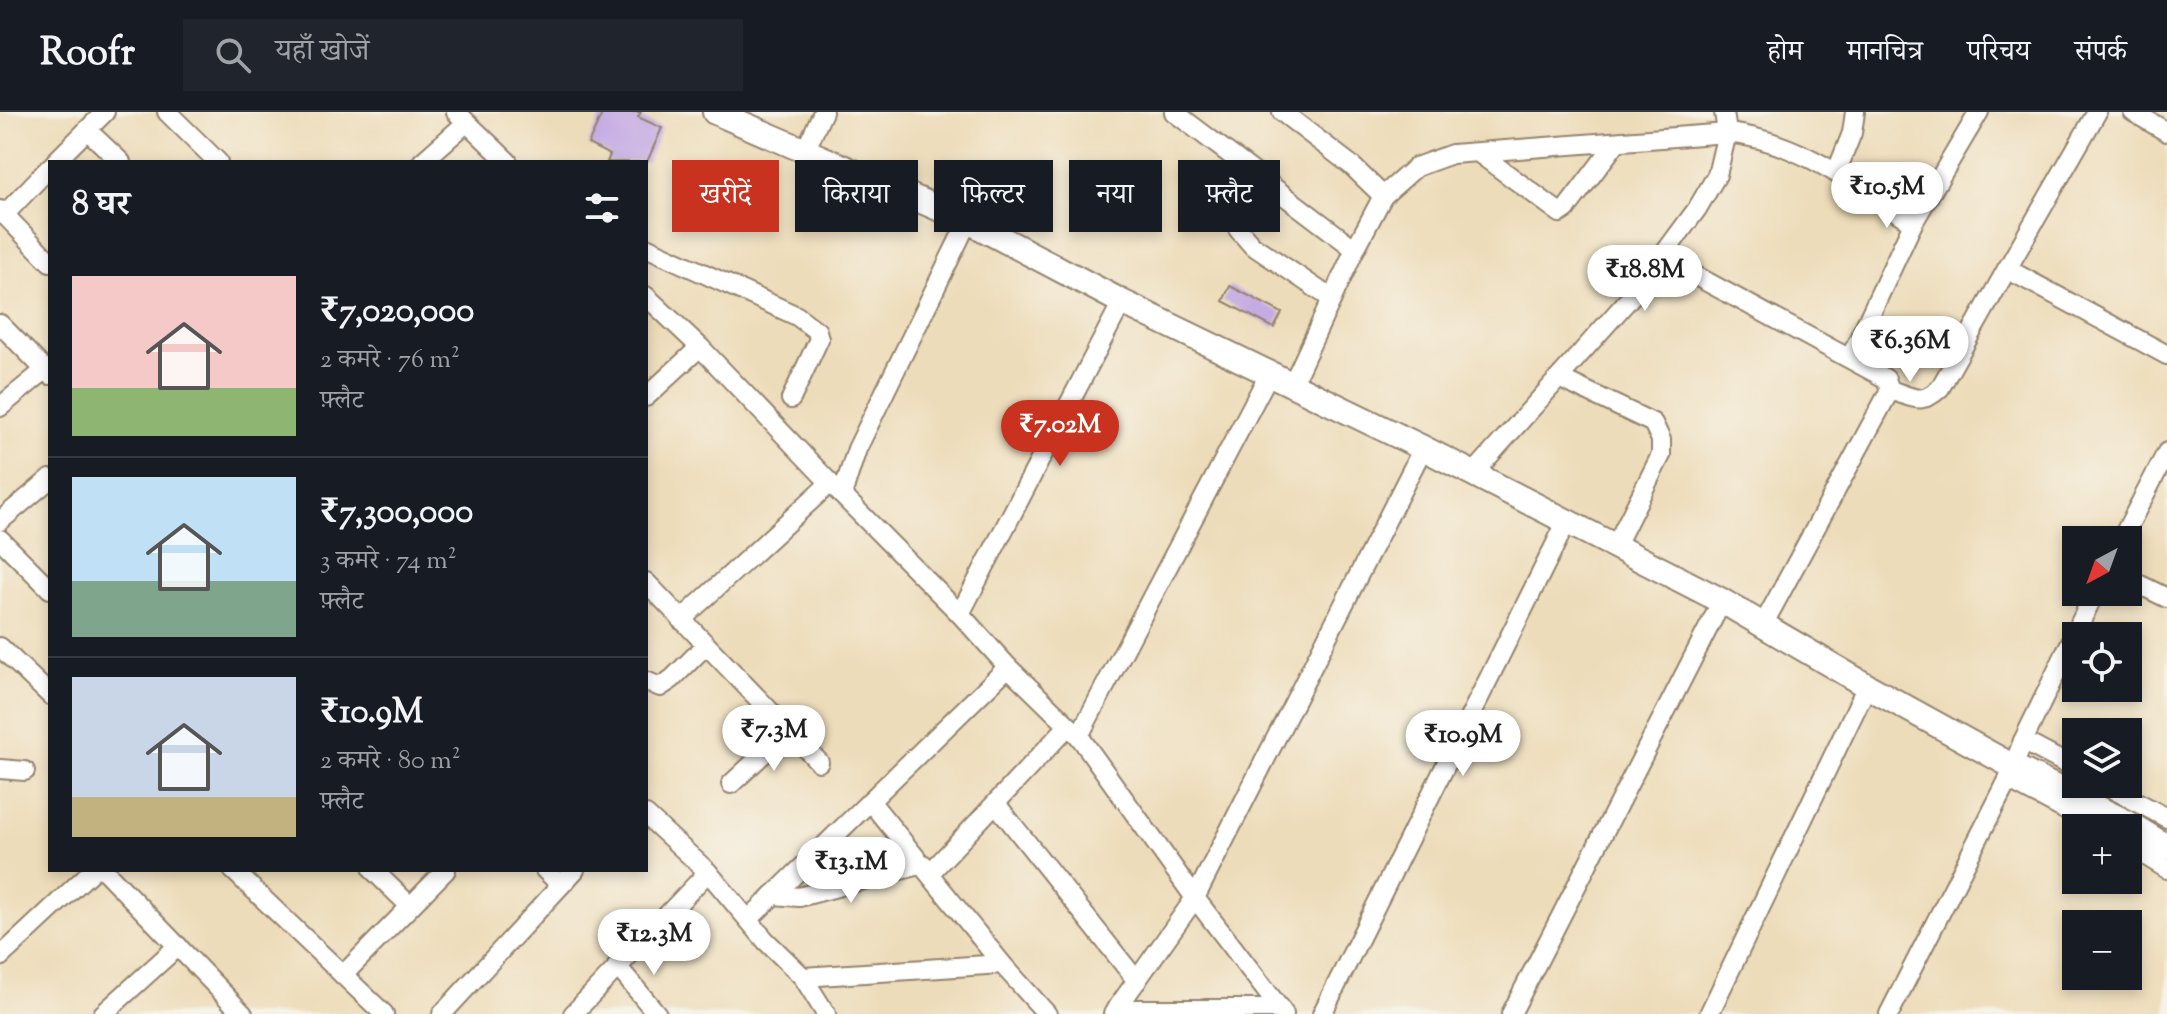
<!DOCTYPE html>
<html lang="hi">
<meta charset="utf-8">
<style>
body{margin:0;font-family:"Sorts Mill Goudy","Noto Serif Devanagari",serif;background:#20242c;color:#f1f3f6;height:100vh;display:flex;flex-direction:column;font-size:30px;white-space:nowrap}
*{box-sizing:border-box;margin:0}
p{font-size:26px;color:#9ea1a6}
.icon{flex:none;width:44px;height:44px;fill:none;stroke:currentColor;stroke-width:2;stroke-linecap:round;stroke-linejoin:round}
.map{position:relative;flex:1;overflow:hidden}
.side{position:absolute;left:48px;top:48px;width:600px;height:712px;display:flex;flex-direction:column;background:#171b24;border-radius:0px;box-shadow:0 4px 12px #0003}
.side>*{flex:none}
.top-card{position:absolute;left:672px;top:48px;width:760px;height:72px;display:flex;gap:16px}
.needle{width:52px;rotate:221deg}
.tools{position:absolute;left:2062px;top:414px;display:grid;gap:16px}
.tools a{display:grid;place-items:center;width:80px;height:80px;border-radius:0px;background:#171b24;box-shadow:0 4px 12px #0003;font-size:40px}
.price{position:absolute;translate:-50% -68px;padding:0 18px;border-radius:28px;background:#fff;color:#222;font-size:26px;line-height:52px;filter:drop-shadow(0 2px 4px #0008)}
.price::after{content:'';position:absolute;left:50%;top:48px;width:24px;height:18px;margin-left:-12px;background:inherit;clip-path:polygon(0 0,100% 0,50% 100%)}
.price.on{background:#c8321e;color:#fff}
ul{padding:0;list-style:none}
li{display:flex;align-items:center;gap:24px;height:200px;padding:0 24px}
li+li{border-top:2px solid #363941}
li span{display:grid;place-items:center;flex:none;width:224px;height:160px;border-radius:0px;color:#555}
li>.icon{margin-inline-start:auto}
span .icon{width:96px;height:96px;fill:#fffc;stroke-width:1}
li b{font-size:34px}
h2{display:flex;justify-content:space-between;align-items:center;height:96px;padding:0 24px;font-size:34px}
.pill{padding:0 28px;border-radius:0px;background:#171b24;box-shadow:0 4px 12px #0003;font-size:28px;line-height:72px}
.pill.on{background:#c8321e;color:#fff}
header{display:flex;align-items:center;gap:48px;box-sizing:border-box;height:112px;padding:0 40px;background:#171b24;border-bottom:2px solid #363941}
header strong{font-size:38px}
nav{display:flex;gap:44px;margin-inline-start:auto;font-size:28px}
.search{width:560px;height:72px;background:#20242c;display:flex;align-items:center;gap:20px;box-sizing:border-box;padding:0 28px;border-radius:0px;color:#9ea1a6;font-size:30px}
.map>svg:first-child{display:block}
.building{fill:#c4abe3}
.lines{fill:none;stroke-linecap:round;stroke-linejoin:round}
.street-casing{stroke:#94836c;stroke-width:22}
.secondary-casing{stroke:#94836c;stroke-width:28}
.street{stroke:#fff;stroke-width:18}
.secondary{stroke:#fff;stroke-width:24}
</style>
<header>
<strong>Roofr</strong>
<div class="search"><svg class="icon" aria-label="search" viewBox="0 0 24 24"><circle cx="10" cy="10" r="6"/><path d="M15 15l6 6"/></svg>यहाँ खोजें</div>
<nav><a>होम</a><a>मानचित्र</a><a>परिचय</a><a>संपर्क</a></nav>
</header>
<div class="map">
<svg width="2167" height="902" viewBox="0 0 2167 902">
<rect width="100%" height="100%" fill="#f7f3e8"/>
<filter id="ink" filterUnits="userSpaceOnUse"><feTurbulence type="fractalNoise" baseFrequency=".0125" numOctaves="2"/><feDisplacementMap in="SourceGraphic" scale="16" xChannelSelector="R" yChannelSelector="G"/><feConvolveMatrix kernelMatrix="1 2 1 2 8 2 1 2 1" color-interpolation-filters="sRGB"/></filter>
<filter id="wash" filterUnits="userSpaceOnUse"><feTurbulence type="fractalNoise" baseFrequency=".006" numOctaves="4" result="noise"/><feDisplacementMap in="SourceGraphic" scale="32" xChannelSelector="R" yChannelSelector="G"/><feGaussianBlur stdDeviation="1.8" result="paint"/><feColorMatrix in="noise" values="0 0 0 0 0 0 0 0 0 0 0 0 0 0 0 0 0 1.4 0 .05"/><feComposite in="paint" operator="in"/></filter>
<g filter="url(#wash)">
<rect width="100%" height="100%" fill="#eddcb9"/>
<g id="blocks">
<g class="building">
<path d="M603,0H641L638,5L662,16L647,50H607L610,43L588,32Z"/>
<path d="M729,47L767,67L746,108L708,89Z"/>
<path d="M1230,174L1282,201L1274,216L1223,189Z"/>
</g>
</g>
</g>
<g filter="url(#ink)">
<use href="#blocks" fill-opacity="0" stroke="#94836c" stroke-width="2"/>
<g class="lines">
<defs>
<g id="street">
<path d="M105,0L87,18L121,50"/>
<path d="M167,0L218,50"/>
<path d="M456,0L508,50"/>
<path d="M1174,0L1355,137"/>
<path d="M1282,0L1351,53L1383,84"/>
<path d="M2133,0L2167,20"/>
<path d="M805,39L823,0"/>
<path d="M1480,42L1560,101L1566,97L1616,31"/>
<path d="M55,50L87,18"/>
<path d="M422,50L466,11"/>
<path d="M1836,61L1852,21L1855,0"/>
<path d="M1261,66L1237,104L1238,117L1252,133L1332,187"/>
<path d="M0,98L50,150"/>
<path d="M4,103L50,55"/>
<path d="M646,135L797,204L817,219L819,227L791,287"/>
<path d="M1661,145L1874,260L1886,267L1890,278L1763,513"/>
<path d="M2007,157L2097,0"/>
<path d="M646,184L700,235L830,371L960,502L1008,555L1079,624L1195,786L1284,902"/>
<path d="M0,212L50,263"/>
<path d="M1850,246L1913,111"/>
<path d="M1559,266L1653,311L1661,328V343L1615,435"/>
<path d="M1292,273L1355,137L1383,84L1416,55L1452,42L1727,21C1798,28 1855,73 1913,111L1979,0"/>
<path d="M1890,278C1913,285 1921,294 1940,276L2007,157L2167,243"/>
<path d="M646,285L700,235"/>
<path d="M0,295L45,258"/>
<path d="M1473,362L1638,177L1697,97L1717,63L1727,21L1724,0"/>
<path d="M842,383L857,337L968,109"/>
<path d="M0,409L50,367"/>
<path d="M0,427L50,477"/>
<path d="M2121,428L2167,340"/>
<path d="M2128,467L2167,486"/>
<path d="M646,470L819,650"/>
<path d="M960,502L1122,190"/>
<path d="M681,508L830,371"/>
<path d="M0,535L50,583"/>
<path d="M646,569L660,575L672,567L706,533"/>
<path d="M1079,624L1270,260"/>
<path d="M2023,629L2076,657"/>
<path d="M0,657L25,659"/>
<path d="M2008,668L2099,716"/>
<path d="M731,672L788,619"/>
<path d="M2103,672L2167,706"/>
<path d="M870,689L1002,852L1047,902"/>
<path d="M997,693L1137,869"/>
<path d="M646,703L708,760L766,829L803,865L826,902"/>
<path d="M2128,733L2167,757"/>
<path d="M104,758L243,902"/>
<path d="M233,758L384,902"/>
<path d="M373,758L410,794"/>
<path d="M545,758L561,773"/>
<path d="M930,761L1068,614"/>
<path d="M773,783L799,785L923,752"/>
<path d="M749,807L1008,555"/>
<path d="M0,845L93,758"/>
<path d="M617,854L657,902"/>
<path d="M343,863L446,758"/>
<path d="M803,865L1002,852"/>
<path d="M1116,897H1280"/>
<path d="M103,902L178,834"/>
<path d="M442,902L575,758"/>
<path d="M573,902L708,760"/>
<path d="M1113,902L1195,786L1423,336"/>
<path d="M1322,902L1566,411"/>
<path d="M1511,902L1722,489"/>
<path d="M1709,902L1867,574"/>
<path d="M1889,902L2008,668L2023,629L2095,480"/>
</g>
<path id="secondary" d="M715,0L968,109L1122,190L1423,336L1722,489L1867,574L2012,654L2126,710L2167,735"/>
</defs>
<use href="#street" class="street-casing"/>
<use href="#secondary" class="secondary-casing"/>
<use href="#street" class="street"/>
<use href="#secondary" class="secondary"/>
</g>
</g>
</svg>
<div class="tools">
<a><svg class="needle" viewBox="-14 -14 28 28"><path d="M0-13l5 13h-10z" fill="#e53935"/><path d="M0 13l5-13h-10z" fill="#9ea1a6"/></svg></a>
<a><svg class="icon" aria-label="locate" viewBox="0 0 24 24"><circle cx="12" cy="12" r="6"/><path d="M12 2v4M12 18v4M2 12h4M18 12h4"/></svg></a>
<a><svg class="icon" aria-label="layers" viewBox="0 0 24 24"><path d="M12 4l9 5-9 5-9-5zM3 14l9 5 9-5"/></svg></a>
<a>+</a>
<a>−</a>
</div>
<b class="price" style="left:1887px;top:118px">₹10.5M</b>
<b class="price" style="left:1645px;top:201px">₹18.8M</b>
<b class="price" style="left:1910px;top:272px">₹6.36M</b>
<b class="price on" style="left:1060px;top:356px">₹7.02M</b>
<b class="price" style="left:774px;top:661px">₹7.3M</b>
<b class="price" style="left:1463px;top:666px">₹10.9M</b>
<b class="price" style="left:851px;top:793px">₹13.1M</b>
<b class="price" style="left:654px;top:865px">₹12.3M</b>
<div class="top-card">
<a class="pill on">खरीदें</a>
<a class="pill">किराया</a>
<a class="pill">फ़िल्टर</a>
<a class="pill">नया</a>
<a class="pill">फ़्लैट</a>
</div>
<section class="side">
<h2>8 घर<svg class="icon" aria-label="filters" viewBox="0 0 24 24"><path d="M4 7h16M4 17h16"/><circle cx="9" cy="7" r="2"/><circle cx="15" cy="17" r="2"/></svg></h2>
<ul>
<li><span style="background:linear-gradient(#f6c9c9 70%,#8fb573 0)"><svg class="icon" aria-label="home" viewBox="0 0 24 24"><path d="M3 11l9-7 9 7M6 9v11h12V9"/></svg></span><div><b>₹7,020,000</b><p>2 कमरे · 76 m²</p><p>फ़्लैट</p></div></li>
<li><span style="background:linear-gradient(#bfe0f5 65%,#7fa58c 0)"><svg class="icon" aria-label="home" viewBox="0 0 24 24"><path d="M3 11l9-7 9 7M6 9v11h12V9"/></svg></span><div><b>₹7,300,000</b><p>3 कमरे · 74 m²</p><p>फ़्लैट</p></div></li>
<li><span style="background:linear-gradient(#c9d6e8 75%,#c2b280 0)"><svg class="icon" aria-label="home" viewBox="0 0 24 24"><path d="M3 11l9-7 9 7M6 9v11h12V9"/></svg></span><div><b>₹10.9M</b><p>2 कमरे · 80 m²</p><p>फ़्लैट</p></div></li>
</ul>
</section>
</div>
